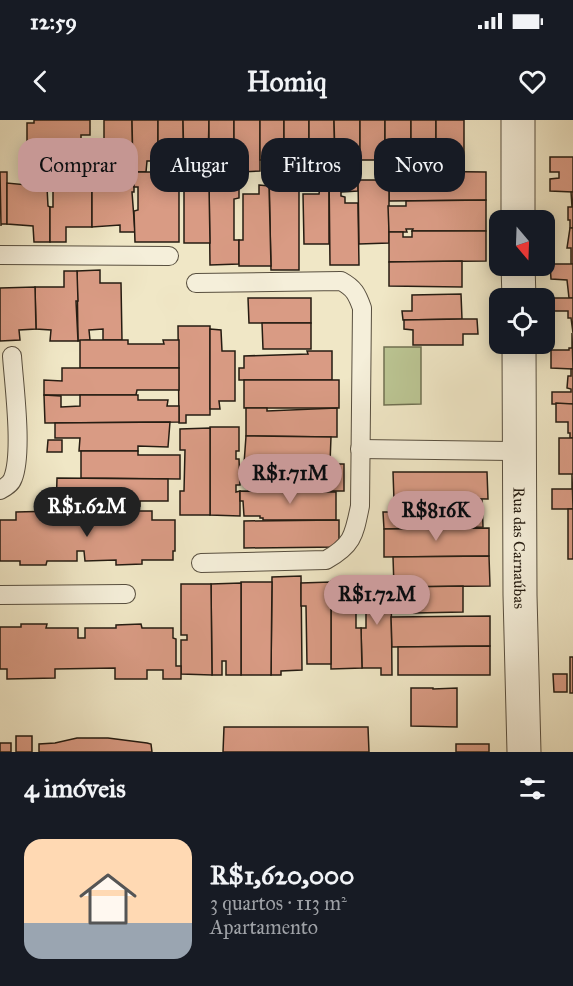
<!DOCTYPE html>
<html lang="pt">
<meta charset="utf-8">
<style>
body{margin:0;font-family:"IM FELL Great Primer",serif;background:#20242c;color:#f1f3f6;height:100vh;display:flex;flex-direction:column;font-size:22px;white-space:nowrap}
*{box-sizing:border-box;margin:0}
p{font-size:20px;color:#9ea1a6}
.icon{flex:none;width:33px;height:33px;fill:none;stroke:currentColor;stroke-width:2;stroke-linecap:round;stroke-linejoin:round}
.map{position:relative;height:632px;overflow:hidden}
.details{display:flex;flex-direction:column;background:#171b24;flex:1}
.details>*{flex:none}
.guide{position:absolute;left:18px;top:18px;width:537px;height:54px;display:flex;gap:12px}
.needle{width:39px;rotate:161deg}
.tools{position:absolute;left:489px;top:90px;display:grid;gap:12px}
.tools a{display:grid;place-items:center;width:66px;height:66px;border-radius:12px;background:#171b24;box-shadow:0 3px 15px #0003;font-size:30px}
.price{position:absolute;translate:-50% -51px;padding:0 14px;border-radius:21px;background:#c59692;color:#111;font-size:20px;line-height:39px;filter:drop-shadow(0 2px 3px #0008)}
.price::after{content:'';position:absolute;left:50%;top:36px;width:18px;height:14px;margin-left:-9px;background:inherit;clip-path:polygon(0 0,100% 0,50% 100%)}
.price.selected{background:#222;color:#fff}
ul{padding:0;list-style:none}
li{display:flex;align-items:center;gap:18px;height:150px;padding:0 24px}
li span{display:grid;place-items:center;flex:none;width:168px;height:120px;border-radius:18px;color:#555}
li>.icon{margin-inline-start:auto}
span .icon{width:72px;height:72px;fill:#fffc;stroke-width:1}
li b{font-size:26px}
h2{display:flex;justify-content:space-between;align-items:center;height:72px;padding:0 24px;font-size:26px}
.pill{padding:0 21px;border-radius:18px;background:#171b24;box-shadow:0 3px 15px #0003;font-size:21px;line-height:54px}
.pill.selected{background:#c59692;color:#111}
.status{display:flex;justify-content:space-between;align-items:center;height:42px;padding:0 30px;background:#171b24;direction:ltr}
.status svg{height:16px;fill:currentColor}
header{display:flex;justify-content:space-between;align-items:center;height:78px;padding:0 24px;background:#171b24;font-size:27px;font-weight:700}
.map>svg:first-child{display:block}
.green{fill:#bbc593;stroke:#707052;stroke-width:1.5}
.building{fill:#d99b84;stroke:#251c12;stroke-width:1.5}
.lines{fill:none;stroke-linecap:round;stroke-linejoin:round}
.lane-casing{stroke:#584f3f;stroke-width:20}
.street-casing{stroke:#584f3f;stroke-width:35}
.lane{stroke:#f5efda;stroke-width:18}
.street{stroke:#f5efda;stroke-width:33}
.labels{text-anchor:middle;dominant-baseline:central;stroke-width:5;stroke-linejoin:round;paint-order:stroke}
.street-label{font-size:16px;fill:#251c12;stroke:#f5efda}
</style>
<div class="status"><b>12:59</b><svg viewBox="0 0 49 12"><path d="M0 12V9h3v3zM5 12V6h3v6zM10 12V3h3v9zM15 12V0h3v12zM26 1h20v11H26zM47 4h2v5h-2z"/></svg></div>
<header><svg class="icon" aria-label="back" viewBox="0 0 24 24"><path d="M15 5l-7 7 7 7"/></svg>Homiq<svg class="icon" aria-label="heart" viewBox="0 0 24 24"><path d="M12 20l-8-8c-3-5 5-10 8-4 3-6 11-1 8 4z"/></svg></header>
<div class="map">
<svg width="573" height="632" viewBox="0 0 573 632">
<rect width="100%" height="100%" fill="#f0e7c6"/>
<filter id="stains"><feTurbulence type="fractalNoise" baseFrequency=".00333" numOctaves="4"/><feColorMatrix values="0 0 0 0 .2 0 0 0 0 .09 0 0 0 0 .02 0 0 0 .5 -.17"/></filter>
<radialGradient id="worn" r=".72"><stop offset=".6" stop-color="#630" stop-opacity="0"/><stop offset="1" stop-color="#630" stop-opacity=".3"/></radialGradient>
<path class="green" d="M384,227H421V284L384,285Z"/>
<g class="building">
<path d="M34,0H90V15H81V23H27V3H34Z"/>
<path d="M104,0H132L133,41L104,40Z"/>
<path d="M132,0H158V41H147L146,52H133Z"/>
<path d="M158,0H183L184,51L171,52V41H158Z"/>
<path d="M183,0H209L208,40H194V52L184,51Z"/>
<path d="M209,0H234V40H224V52H209Z"/>
<path d="M234,0H260V51L241,52V40H234Z"/>
<path d="M260,0H284V51L267,52L268,40H260Z"/>
<rect x="284" y="0" width="25" height="40"/>
<path d="M309,0H334L335,40L326,39V51H309Z"/>
<path d="M334,0H360V40H335Z"/>
<rect x="360" y="0" width="25" height="40"/>
<path d="M385,0H411V51H394V40H385Z"/>
<path d="M411,0H436V39L411,40Z"/>
<path d="M436,0H464V51L440,52V39H436Z"/>
<path d="M27,23H87V36L79,35V51H57L56,48H27Z"/>
<path d="M550,37H573V72L550,71V59L559,58V52H550Z"/>
<path d="M329,51V124H304L303,74H319L320,66H299V52Z"/>
<path d="M329,51L358,52V71L341,72V76L345,77V83H358L359,145H330Z"/>
<path d="M396,51L486,52V80L389,81V63L396,62Z"/>
<path d="M0,52H7V104H1V106Z"/>
<path d="M27,52H50V67H47L48,86L50,87V122H34L33,106L7,104V63L27,65Z"/>
<path d="M72,52H92V107H66V122H50V87H53V63L72,64Z"/>
<path d="M109,52H134V72H132L135,112H120V105L92,107V63H109Z"/>
<path d="M134,52H166V64H179V122H135L134,91L138,90V67H134Z"/>
<path d="M269,52H299V150H271Z"/>
<path d="M239,58V78L234,79V120H239V144L210,145L209,59Z"/>
<path d="M358,60H389V123L359,124Z"/>
<path d="M209,65L210,123H184V66Z"/>
<path d="M259,65L269,66L271,146H239V120H243V74H259Z"/>
<path d="M571,72H573V108H570V100H568V87H572Z"/>
<path d="M486,80V111H412L413,109H406L407,112H389L388,86H406V81Z"/>
<path d="M570,108H573V144H571V128H567Z"/>
<path d="M412,111H486V141L389,142V112H403V117H412Z"/>
<path d="M462,141V167L389,166V142Z"/>
<path d="M550,144H573V178H569L567,160L551,159Z"/>
<path d="M100,150V163H121L122,220H103V209L89,210L90,220L78,221L77,151Z"/>
<path d="M64,151H77L78,181H76L78,221H50L51,210L36,209L35,167H64Z"/>
<path d="M35,167L36,209L19,210L20,220L0,221V168Z"/>
<path d="M461,174L462,199L403,200L402,191H412V175Z"/>
<path d="M248,178H311V203H249Z"/>
<path d="M551,178H573V213L571,198H568V191H551Z"/>
<path d="M462,199H477L478,214H463V225H413V210L404,209V200Z"/>
<path d="M262,203H311V229H263Z"/>
<path d="M178,206H210V295H186V303H179Z"/>
<path d="M210,209L221,210L222,231H235V281H219L220,289H210Z"/>
<path d="M572,213L573,249L551,248V230H569V228H572Z"/>
<path d="M80,220H128V224H164L163,220H179V248H80Z"/>
<path d="M307,231H332V260H239V248H244V236L308,234Z"/>
<path d="M62,248H179V270H137L136,275H44V260L62,261Z"/>
<path d="M571,249H573V284H552V272H571V269L567,268L568,256H571Z"/>
<rect x="244" y="260" width="95" height="28"/>
<path d="M44,275L61,276V287L80,286V275H138V280H168L167,286H179V302L45,303Z"/>
<path d="M556,283L573,284V318H570V313H568V302H556Z"/>
<path d="M246,288H267V291L337,288V317L246,316Z"/>
<path d="M170,302L168,327L138,326V331H79L80,318H55V303Z"/>
<path d="M210,307H239V331H236V339H239L240,365H236V372L240,371V396L210,395Z"/>
<path d="M210,308V395H180V371H184L185,330H180V309Z"/>
<path d="M246,316L331,317L330,343L309,344V341H267V344H244Z"/>
<rect x="559" y="318" width="14" height="36"/>
<path d="M48,320H62V332H47Z"/>
<path d="M81,331H138V335H180V359L81,358Z"/>
<rect x="248" y="344" width="96" height="27"/>
<path d="M393,352H487L488,379L420,378L419,381H394Z"/>
<path d="M572,354L573,389H552V369H572Z"/>
<path d="M57,358L168,359V381H140V386H127V381H120V391L56,392Z"/>
<path d="M240,371L336,372V400H263V398H260V396H244L243,381H240Z"/>
<path d="M393,380L457,382L458,380H482L483,407L384,409L383,392H393Z"/>
<rect x="568" y="389" width="5" height="50"/>
<path d="M57,391V400H74L73,391H152V400H175V431H173V440H142V444L116,445V440L85,441L84,431H77V441H47L46,445H20V441H0V400H16V392Z"/>
<path d="M339,400V427L244,428V401Z"/>
<path d="M489,408V436L384,437V409Z"/>
<path d="M489,436L490,466L394,467L393,437Z"/>
<path d="M301,456L302,550L281,551V555H271L272,457Z"/>
<path d="M361,460H391L392,555H381V548H362L361,508H366V485H361Z"/>
<path d="M361,460V486H356V508H361L362,548L331,549V461Z"/>
<path d="M241,462H272L271,555H241Z"/>
<path d="M331,462V544H307L306,486H301V463Z"/>
<path d="M241,463V555H226V541H222V555H212L211,464Z"/>
<path d="M181,464H211L212,555L181,554V520H187V515H181Z"/>
<path d="M463,466V492L414,493V476H405V467Z"/>
<path d="M490,496V526L392,527L391,497Z"/>
<path d="M21,504H47L46,508H78V518H85V508H116V505L141,504L142,508H173V518L176,519V546H181V559H163V550H147V559H115V548L55,549V558L7,559V549H0V507H21Z"/>
<path d="M490,526V555H398V527Z"/>
<rect x="570" y="537" width="3" height="36"/>
<path d="M553,554H567V572H554Z"/>
<path d="M411,568H433V569L457,568V607L411,606Z"/>
<path d="M224,607H368L369,632H223Z"/>
<rect x="16" y="616" width="16" height="16"/>
<path d="M77,618H108L147,623L151,624L152,632H39V624L55,623Z"/>
<rect x="0" y="623" width="11" height="9"/>
<rect x="456" y="624" width="33" height="8"/>
</g>
<g class="lines">
<defs>
<g id="lane">
<path d="M0,135L169,136"/>
<path d="M196,163L341,161C354,168 357,174 362,188L360,386C354,415 353,425 326,440L201,443"/>
<path d="M360,329L519,331"/>
<path d="M0,370C6,367 11,364 13,358C23,332 14,265 12,236"/>
<path d="M0,475L126,474"/>
</g>
<g id="street">
<path d="M518,0V100"/>
<path d="M518,146L519,178"/>
<path id="s1" d="M519,224L520,475L524,632"/>
</g>
</defs>
<use href="#lane" class="lane-casing"/>
<use href="#street" class="street-casing"/>
<use href="#lane" class="lane"/>
<use href="#street" class="street"/>
</g>
<g class="labels">
<g class="street-label">
<text stroke="none"><textPath href="#s1" startOffset="204">Rua das Carnaúbas</textPath></text>
</g>
</g>
<rect width="100%" height="100%" filter="url(#stains)"/>
<rect width="100%" height="100%" fill="url(#worn)"/>
</svg>
<div class="tools">
<a><svg class="needle" viewBox="-14 -14 28 28"><path d="M0-13l5 13h-10z" fill="#e53935"/><path d="M0 13l5-13h-10z" fill="#9ea1a6"/></svg></a>
<a><svg class="icon" aria-label="locate" viewBox="0 0 24 24"><circle cx="12" cy="12" r="6"/><path d="M12 2v4M12 18v4M2 12h4M18 12h4"/></svg></a>
</div>
<b class="price" style="left:290px;top:385px">R$1.71M</b>
<b class="price selected" style="left:87px;top:418px">R$1.62M</b>
<b class="price" style="left:436px;top:422px">R$816K</b>
<b class="price" style="left:377px;top:506px">R$1.72M</b>
<div class="guide">
<a class="pill selected">Comprar</a>
<a class="pill">Alugar</a>
<a class="pill">Filtros</a>
<a class="pill">Novo</a>
</div>
</div>
<section class="details">
<h2>4 imóveis<svg class="icon" aria-label="filters" viewBox="0 0 24 24"><path d="M4 7h16M4 17h16"/><circle cx="9" cy="7" r="2"/><circle cx="15" cy="17" r="2"/></svg></h2>
<ul>
<li><span style="background:linear-gradient(#ffd9b3 70%,#9aa5b1 0)"><svg class="icon" aria-label="home" viewBox="0 0 24 24"><path d="M3 11l9-7 9 7M6 9v11h12V9"/></svg></span><div><b>R$1,620,000</b><p>3 quartos · 113 m²</p><p>Apartamento</p></div></li>
</ul>
</section>
